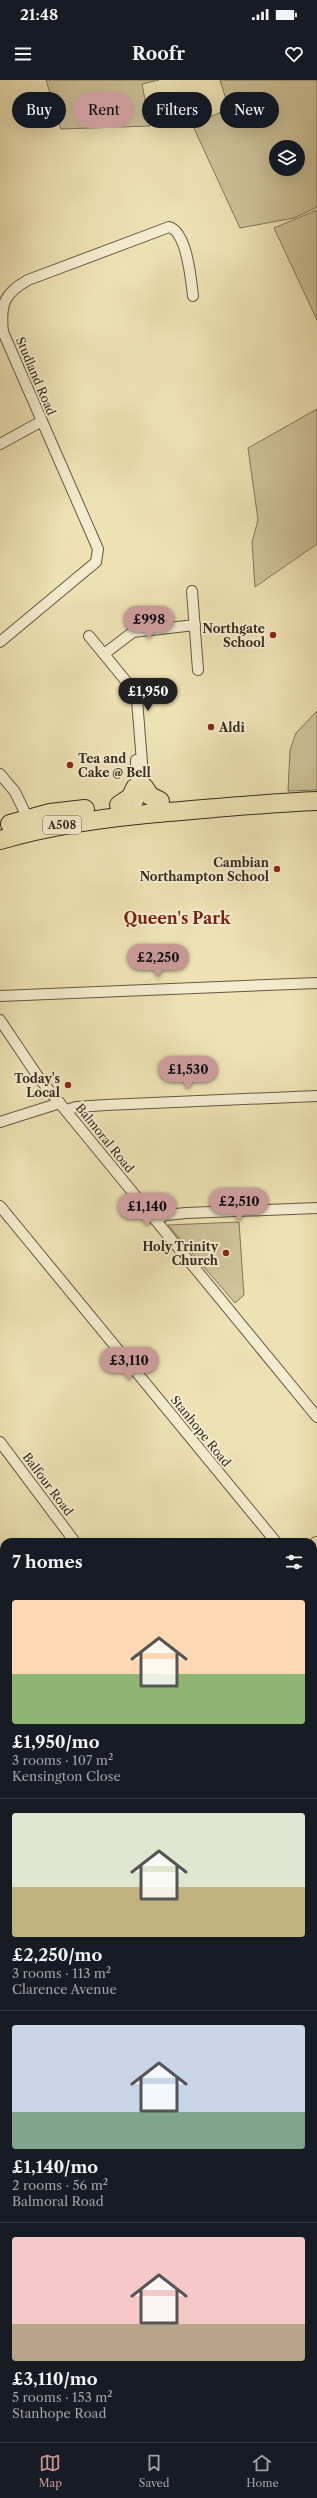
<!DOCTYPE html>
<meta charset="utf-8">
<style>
body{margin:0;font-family:"Libre Caslon Text",serif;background:#20242c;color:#f1f3f6;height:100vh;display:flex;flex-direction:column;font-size:15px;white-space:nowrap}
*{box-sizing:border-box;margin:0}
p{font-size:13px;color:#9ea1a6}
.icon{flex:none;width:22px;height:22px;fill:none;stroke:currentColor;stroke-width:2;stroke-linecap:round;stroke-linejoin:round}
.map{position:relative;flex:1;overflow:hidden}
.sheet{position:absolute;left:0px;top:1458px;width:317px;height:904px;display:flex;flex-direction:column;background:#171b24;border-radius:12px 12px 0 0;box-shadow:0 4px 16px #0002}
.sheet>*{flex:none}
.banner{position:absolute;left:12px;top:12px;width:293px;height:36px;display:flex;gap:8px}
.controls{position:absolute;left:269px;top:60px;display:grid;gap:8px}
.controls a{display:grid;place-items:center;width:36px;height:36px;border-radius:50%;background:#171b24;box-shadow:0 4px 16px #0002;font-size:20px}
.price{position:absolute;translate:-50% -34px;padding:0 9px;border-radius:14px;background:#c59692;color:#111;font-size:13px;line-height:26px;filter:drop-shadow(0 1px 2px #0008)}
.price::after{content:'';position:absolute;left:50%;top:24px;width:12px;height:9px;margin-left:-6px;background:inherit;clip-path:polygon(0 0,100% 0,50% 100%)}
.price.selected{background:#222;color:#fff}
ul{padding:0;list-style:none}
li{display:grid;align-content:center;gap:8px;height:212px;padding:0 12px}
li+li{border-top:1px solid #363941}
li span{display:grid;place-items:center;height:124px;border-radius:4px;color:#555}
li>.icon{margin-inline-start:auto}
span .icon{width:72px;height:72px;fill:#fffc;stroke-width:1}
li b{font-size:17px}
h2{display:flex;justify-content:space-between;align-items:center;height:48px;padding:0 12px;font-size:17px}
.chip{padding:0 14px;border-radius:18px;background:#171b24;box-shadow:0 4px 16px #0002;font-size:14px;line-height:36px}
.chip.selected{background:#c59692;color:#111}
.status{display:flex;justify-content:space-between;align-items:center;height:28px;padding:0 20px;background:#171b24;direction:ltr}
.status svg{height:11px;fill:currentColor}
header{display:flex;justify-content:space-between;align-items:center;height:52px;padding:0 12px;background:#171b24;font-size:18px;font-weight:700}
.tabs{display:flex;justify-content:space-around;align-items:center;height:56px;border-top:1px solid #363941;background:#171b24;font-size:11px;color:#9ea1a6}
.tabs a{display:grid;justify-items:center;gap:2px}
.tabs .selected{color:#c59692}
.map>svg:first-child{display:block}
.green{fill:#cfc39a;stroke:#82765c;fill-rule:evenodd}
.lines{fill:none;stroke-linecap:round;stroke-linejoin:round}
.street-casing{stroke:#635844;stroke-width:12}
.primary-casing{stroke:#352a1e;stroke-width:16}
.highway-casing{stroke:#352a1e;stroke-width:20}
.street{stroke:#f4ecce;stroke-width:10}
.primary{stroke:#eee2b4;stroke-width:15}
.highway{stroke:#eee2b4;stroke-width:18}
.poi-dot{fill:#8f2418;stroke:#f4ecce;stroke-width:1.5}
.labels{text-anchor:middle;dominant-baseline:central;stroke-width:4;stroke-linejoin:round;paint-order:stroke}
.shield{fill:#f4ecce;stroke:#6e6453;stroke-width:1}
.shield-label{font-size:11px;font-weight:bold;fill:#352a1e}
.street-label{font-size:12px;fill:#352a1e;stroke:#f4ecce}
.poi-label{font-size:12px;font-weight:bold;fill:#352a1e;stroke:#f4ecce;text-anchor:end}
.district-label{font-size:16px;font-weight:bold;fill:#7a1f14;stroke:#f4ecce}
</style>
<div class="status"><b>21:48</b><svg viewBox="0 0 49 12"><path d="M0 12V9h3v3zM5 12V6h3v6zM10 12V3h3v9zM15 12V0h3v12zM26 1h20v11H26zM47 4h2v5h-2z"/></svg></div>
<header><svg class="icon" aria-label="menu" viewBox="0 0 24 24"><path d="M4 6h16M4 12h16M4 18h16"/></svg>Roofr<svg class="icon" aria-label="heart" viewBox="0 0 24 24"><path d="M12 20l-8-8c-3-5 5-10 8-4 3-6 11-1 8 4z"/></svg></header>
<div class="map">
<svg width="317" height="2362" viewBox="0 0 317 2362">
<rect width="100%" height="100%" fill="#eee2b4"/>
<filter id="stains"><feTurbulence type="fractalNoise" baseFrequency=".005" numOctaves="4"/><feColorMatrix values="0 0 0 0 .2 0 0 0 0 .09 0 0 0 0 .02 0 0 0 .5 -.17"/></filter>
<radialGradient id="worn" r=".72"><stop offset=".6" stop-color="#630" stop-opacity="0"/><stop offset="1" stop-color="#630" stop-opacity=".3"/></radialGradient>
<g class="green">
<path d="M46,0H159L142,4L150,46L61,49Z"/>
<path d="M220,0H317V127L294,138L240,148L192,44L229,29ZM276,67H298V89H276Z"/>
<path d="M317,130V240L274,148Z"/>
<path d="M317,329V464L255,507L252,462L258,440L248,368Z"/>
<path d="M317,631V710L288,711L290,670L296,653Z"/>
<path d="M239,1142L244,1215L235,1223L168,1145Z"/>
<path d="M317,1536V1654L313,1579Z"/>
</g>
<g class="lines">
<defs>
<g id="street">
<path d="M0,364L42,341"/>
<path d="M192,511L198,590"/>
<path d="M89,556L139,617"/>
<path d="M0,562L96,482L98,469L3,252C0,225 4,213 28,200L169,147C187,152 191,199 193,216"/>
<path d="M104,574L133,552L195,545"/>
<path d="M0,694L15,712L30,743"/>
<path d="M136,712V680"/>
<path d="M137,723L144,707L137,620L142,615L153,612"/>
<path d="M0,916L317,903"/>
<path d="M0,940L39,998L317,1337"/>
<path d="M66,1030L76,1027L106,1025L317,1016"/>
<path d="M0,1042L60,1023"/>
<path d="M0,1126L276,1462"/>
<path d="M155,1140L166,1135L186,1133L317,1128"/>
<path d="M0,1362L75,1462"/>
<path d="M0,1692L4,1689"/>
<path d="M313,1793L317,1795"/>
<path d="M313,1945L317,1950"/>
<path d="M313,2000L317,1995"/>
<path d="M0,2224L4,2227"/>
<path d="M313,2260L317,2264"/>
<path d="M313,2355L317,2351"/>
<path d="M168,2358L173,2362"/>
<path d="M290,2358L294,2362"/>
<path d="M96,2362L99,2358"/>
</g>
<g id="primary">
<path d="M313,1471L317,1464"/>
<path d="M313,1486V1496"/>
<path d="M0,2151L4,2147"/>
</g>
<g id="highway">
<path d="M144,707L150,716L160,721"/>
<path d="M119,725L131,717L135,708"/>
<path d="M10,744L50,733L85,729"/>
<path d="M0,760C55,744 111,737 168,732C218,728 267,723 317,721"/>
</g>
</defs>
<use href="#street" class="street-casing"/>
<use href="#primary" class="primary-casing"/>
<use href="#highway" class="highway-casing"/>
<use href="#street" class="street"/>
<use href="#primary" class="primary"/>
<use href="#highway" class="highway"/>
</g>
<g class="poi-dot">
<circle cx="273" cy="555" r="4"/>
<circle cx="211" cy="647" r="4"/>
<circle cx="70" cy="685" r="4"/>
<circle cx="277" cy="789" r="4"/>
<circle cx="68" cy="1005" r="4"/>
<circle cx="226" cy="1173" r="4"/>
</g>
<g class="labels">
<rect class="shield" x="43" y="736" width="38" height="18" rx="3"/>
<g class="shield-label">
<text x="62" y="745">A508</text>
</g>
<g class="street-label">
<text transform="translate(36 296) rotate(67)">Studland Road</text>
<text transform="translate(105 1058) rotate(51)">Balmoral Road</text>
<text transform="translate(201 1351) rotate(51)">Stanhope Road</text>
<text transform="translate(48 1404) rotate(53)">Balfour Road</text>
</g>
<g class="poi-label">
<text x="265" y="548">Northgate<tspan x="265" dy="14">School</tspan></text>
<text x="219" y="647" text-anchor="start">Aldi</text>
<text x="78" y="678" text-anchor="start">Tea and<tspan x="78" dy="14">Cake @ Bell</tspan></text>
<text x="269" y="782">Cambian<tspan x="269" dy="14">Northampton School</tspan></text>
<text x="60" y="998">Today's<tspan x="60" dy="14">Local</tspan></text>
<text x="218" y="1166">Holy Trinity<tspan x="218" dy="14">Church</tspan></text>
</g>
<g class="district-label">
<text x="177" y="838">Queen's Park</text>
</g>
</g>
<rect width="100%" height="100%" filter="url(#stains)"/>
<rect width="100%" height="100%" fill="url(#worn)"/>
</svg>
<div class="controls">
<a><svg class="icon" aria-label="layers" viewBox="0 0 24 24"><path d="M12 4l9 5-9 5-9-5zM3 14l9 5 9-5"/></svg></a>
</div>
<b class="price" style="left:149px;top:560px">£998</b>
<b class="price selected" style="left:148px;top:632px">£1,950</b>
<b class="price" style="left:158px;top:898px">£2,250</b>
<b class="price" style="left:188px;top:1010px">£1,530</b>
<b class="price" style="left:239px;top:1142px">£2,510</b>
<b class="price" style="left:147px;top:1147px">£1,140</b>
<b class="price" style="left:129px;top:1301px">£3,110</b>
<div class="banner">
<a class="chip">Buy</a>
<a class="chip selected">Rent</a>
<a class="chip">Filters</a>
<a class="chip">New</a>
</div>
<section class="sheet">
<h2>7 homes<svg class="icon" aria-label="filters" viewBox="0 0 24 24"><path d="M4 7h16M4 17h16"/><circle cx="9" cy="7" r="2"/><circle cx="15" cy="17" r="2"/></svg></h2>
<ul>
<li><span style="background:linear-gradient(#ffd9b3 60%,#8fb573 0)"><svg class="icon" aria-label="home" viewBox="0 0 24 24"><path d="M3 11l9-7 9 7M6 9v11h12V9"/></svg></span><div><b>£1,950/mo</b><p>3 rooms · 107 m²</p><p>Kensington Close</p></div></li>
<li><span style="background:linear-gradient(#dfe7d0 60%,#c2b280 0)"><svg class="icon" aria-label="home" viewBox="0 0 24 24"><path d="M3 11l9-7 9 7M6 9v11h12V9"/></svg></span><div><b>£2,250/mo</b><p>3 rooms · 113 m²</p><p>Clarence Avenue</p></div></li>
<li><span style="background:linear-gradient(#c9d6e8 70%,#7fa58c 0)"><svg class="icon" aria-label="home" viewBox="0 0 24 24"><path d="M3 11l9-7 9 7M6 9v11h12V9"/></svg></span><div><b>£1,140/mo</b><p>2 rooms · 56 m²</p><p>Balmoral Road</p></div></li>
<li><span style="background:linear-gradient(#f6c9c9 70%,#b9a48a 0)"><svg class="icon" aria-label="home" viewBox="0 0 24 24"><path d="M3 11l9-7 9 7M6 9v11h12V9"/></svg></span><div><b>£3,110/mo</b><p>5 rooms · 153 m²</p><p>Stanhope Road</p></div></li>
</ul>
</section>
</div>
<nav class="tabs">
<a class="selected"><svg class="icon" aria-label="map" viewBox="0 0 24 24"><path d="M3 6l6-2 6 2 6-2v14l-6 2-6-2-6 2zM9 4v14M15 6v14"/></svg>Map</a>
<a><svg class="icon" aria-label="saved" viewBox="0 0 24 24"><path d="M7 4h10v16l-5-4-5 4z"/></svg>Saved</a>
<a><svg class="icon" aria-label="home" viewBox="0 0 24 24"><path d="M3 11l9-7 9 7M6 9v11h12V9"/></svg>Home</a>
</nav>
